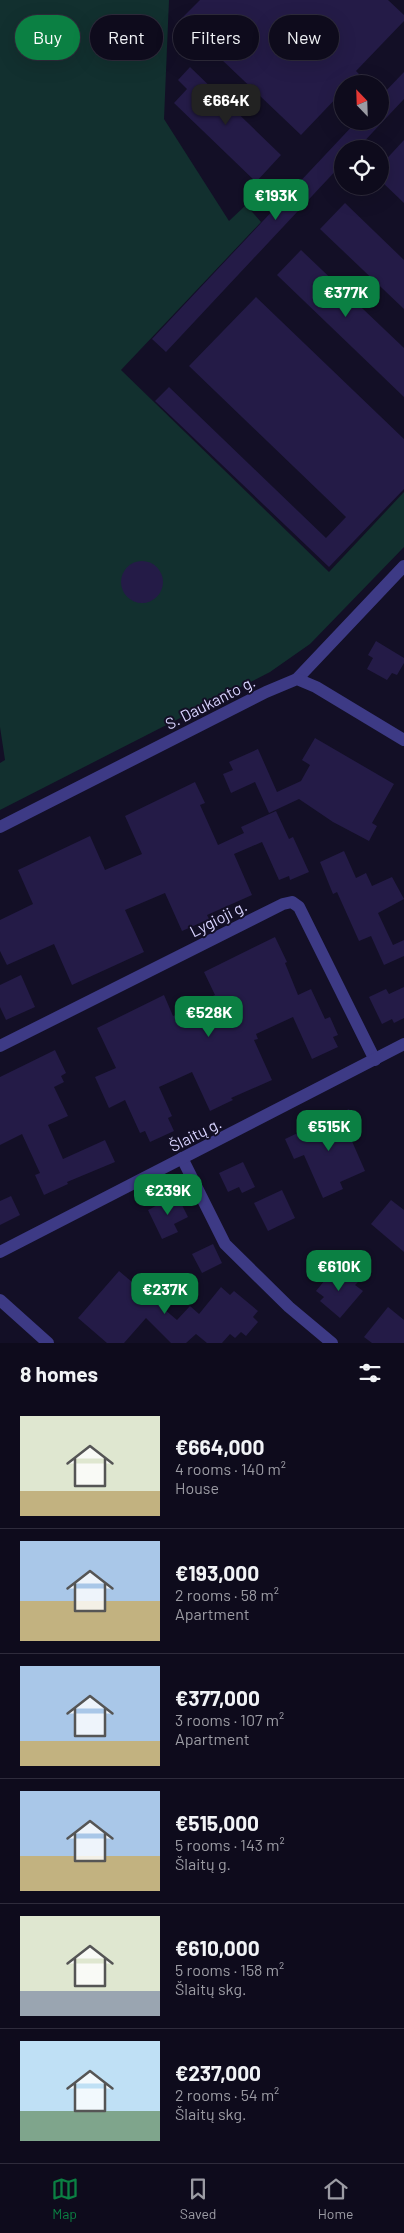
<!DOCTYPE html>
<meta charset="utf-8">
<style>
body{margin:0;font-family:Barlow,sans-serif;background:#171425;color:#f1f3f6;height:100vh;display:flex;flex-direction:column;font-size:19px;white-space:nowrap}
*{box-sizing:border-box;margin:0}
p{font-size:16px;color:#9b9ba3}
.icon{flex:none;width:28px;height:28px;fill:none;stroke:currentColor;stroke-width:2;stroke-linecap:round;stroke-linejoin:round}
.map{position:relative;height:1343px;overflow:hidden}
.drawer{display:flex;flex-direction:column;background:#0e0b1c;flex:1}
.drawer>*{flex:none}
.banner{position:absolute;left:15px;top:15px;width:375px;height:45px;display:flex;gap:10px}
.needle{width:32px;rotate:337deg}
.controls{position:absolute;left:334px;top:75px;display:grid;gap:10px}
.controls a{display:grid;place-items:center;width:55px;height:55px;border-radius:50%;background:#0e0b1c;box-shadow:0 5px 20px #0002,0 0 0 1px #2e2b3b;font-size:25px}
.price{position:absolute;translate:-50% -42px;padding:0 11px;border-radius:10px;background:#0b8043;color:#fff;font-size:16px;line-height:32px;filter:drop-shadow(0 1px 2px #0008)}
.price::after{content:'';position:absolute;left:50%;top:30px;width:15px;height:11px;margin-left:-8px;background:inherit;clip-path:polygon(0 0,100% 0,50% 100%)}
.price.active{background:#222;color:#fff}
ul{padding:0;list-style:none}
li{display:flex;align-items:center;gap:15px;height:125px;padding:0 20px}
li+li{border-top:1px solid #2e2b3b}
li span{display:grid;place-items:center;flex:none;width:140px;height:100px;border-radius:0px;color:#555}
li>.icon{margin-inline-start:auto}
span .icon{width:60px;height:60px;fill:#fffc;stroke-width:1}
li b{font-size:21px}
h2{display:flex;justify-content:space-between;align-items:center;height:60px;padding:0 20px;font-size:21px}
.chip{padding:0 18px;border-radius:22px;background:#0e0b1c;box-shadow:0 5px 20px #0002,0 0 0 1px #2e2b3b;font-size:18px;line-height:45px}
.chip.active{background:#0b8043;color:#fff}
.tabs{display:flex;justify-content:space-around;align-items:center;height:70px;border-top:1px solid #2e2b3b;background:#0e0b1c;font-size:14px;color:#9b9ba3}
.tabs a{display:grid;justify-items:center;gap:2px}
.tabs .active{color:#0b8043}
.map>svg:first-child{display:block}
.green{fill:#12302f}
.building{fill:#241b47}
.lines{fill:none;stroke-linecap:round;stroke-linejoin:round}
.minor{stroke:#3d3a85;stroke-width:12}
.tertiary{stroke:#3d3a85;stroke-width:12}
.labels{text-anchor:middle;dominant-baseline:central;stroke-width:4;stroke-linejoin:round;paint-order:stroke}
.street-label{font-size:16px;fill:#d9d4ff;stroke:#130f26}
</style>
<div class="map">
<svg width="404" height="1343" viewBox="0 0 404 1343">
<rect width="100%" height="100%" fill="#130f26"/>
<path class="green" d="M0,0H169L164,119L229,221L246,205L261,222L121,370L329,572L404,492V547L310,644L270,672L0,810V763L5,760L0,727Z"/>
<g class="building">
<path d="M200,0H388L404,15V21L356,71L359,74L350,84H342V92L301,135L180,20Z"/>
<path d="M190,67L281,155L256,182L174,103L187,89L178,80Z"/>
<path d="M404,72V99L357,149H342V164L166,352L152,339L357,121H380V97Z"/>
<path d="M404,140V203L380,180V166Z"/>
<path d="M345,203L404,260V309L320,229Z"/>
<path d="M301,250L404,348V397L277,275Z"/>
<path d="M256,297L404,439V489L329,567L155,401L169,387L326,538L346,517L189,366Z"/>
<circle cx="142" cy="582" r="21"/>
<path d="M376,641L404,658V663L397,675L392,673L387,680L367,669L373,658L368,655Z"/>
<path d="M315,738L394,784L372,823L377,826L369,841L333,822L299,799L269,813L255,782L231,793L223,774L233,770L229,762L258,749L277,792L301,781L310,765L302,760Z"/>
<path d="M195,782L205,803L200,805L218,845L244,833L241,827L276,811L289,839L293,837L309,872L290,880L289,876L279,880L262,842L234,854L252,895L207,915L209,919L182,931L165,893L125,910L144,952L72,985L54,944L7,965L0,951V920L33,904L18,870L90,836L105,870L142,854L125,816Z"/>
<path d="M344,851L356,878L366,873L372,886L392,877L404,899L378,913L393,945L404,940V956L384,965L371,936L359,941L337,892L333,894L320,862Z"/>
<path d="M275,937L287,962L285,963L298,995L311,989L325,1019L330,1017L338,1035L333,1037L338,1047L312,1059L293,1017L256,1034L258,1039L254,1040L272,1080L231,1098L233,1100L210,1111L192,1072L159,1087L172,1116L168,1118L174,1131L150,1142L145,1131L140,1133L125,1100L109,1108L95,1077L116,1068L97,1028L164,995L173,1016L200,1005L199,1002L215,995L204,972Z"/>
<path d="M21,975L35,1007L6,1020L0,1007V985Z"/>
<path d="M404,987V1018L394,1023L392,1019L382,1024L369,997L386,989L389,994Z"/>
<path d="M55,1050L66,1073L61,1076L64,1082L54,1087L68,1116L48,1125L63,1159L105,1140L115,1162L67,1182L68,1184L44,1195L35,1175L40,1173L22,1134L0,1145V1077Z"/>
<path d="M349,1109L359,1129L355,1131L357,1136L351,1139L365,1171L340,1182L343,1189L323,1198L304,1155L294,1159L285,1139Z"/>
<path d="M243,1162L255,1187L242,1193L239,1187L228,1192L219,1173Z"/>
<path d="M282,1190L295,1218L268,1231L254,1203Z"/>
<path d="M177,1195L188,1217L174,1224L178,1232L162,1239L148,1210Z"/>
<path d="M11,1196L20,1215L0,1225V1201Z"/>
<path d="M391,1200L404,1210V1252L371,1224Z"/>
<path d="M213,1244L222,1263L202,1273L192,1254Z"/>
<path d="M335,1268L344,1275L346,1272L358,1282L355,1285L363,1291L340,1318L320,1301L324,1297L316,1291Z"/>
<path d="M119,1271L177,1320L190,1306L199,1314L221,1287L230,1295L234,1291L258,1311L253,1317L258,1322L246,1336L241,1332L235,1338L230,1334L222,1343H207L196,1334L186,1343H171L146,1318L124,1343H107L78,1318Z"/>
<path d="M388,1307L404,1320V1343H372L364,1337Z"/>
</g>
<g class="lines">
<g class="minor">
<path d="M297,679L404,566"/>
<path d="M0,1046L283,904L292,902L299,907L375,1060"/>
<path d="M182,1158L225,1244L289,1307L332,1343"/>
<path d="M0,1252L404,1044"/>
<path d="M0,1300L48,1343"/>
</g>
<path class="tertiary" d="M0,827L266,692L297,679L316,687L404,740"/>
</g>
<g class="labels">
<g class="street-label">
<text transform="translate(210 702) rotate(-27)">S. Daukanto g.</text>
<text transform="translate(218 918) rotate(-27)">Lygioji g.</text>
<text transform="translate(195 1134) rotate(-27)">Šlaitų g.</text>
</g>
</g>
</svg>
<div class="controls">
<a><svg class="needle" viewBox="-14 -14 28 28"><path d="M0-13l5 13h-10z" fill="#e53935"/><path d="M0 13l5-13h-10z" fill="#9b9ba3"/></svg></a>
<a><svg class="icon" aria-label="locate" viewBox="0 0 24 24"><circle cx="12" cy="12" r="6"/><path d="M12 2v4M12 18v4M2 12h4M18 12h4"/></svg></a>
</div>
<b class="price active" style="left:226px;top:126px">€664K</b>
<b class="price" style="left:276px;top:221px">€193K</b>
<b class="price" style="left:346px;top:318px">€377K</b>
<b class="price" style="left:209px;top:1038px">€528K</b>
<b class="price" style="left:329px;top:1152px">€515K</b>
<b class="price" style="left:168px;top:1216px">€239K</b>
<b class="price" style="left:339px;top:1292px">€610K</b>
<b class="price" style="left:165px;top:1315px">€237K</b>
<div class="banner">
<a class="chip active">Buy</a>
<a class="chip">Rent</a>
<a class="chip">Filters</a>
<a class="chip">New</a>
</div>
</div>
<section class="drawer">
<h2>8 homes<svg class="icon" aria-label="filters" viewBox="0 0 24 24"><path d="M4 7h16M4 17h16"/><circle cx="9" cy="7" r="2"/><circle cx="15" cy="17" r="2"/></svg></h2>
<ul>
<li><span style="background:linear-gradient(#dfe7d0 75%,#c2b280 0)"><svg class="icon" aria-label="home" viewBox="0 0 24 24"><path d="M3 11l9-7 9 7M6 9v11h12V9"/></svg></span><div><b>€664,000</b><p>4 rooms · 140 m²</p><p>House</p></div></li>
<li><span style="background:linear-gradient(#a9c7e8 60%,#c2b280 0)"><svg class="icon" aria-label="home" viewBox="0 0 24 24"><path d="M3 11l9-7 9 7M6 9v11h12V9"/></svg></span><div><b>€193,000</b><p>2 rooms · 58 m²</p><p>Apartment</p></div></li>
<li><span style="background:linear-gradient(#a9c7e8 75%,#c2b280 0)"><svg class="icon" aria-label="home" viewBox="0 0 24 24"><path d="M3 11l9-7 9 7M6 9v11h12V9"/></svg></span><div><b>€377,000</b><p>3 rooms · 107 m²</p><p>Apartment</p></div></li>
<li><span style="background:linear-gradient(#a9c7e8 65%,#c2b280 0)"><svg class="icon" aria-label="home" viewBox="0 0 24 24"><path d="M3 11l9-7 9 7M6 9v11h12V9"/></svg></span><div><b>€515,000</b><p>5 rooms · 143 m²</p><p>Šlaitų g.</p></div></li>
<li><span style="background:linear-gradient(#dfe7d0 75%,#9aa5b1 0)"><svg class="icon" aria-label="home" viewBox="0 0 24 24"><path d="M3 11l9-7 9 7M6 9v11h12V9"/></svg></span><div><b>€610,000</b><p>5 rooms · 158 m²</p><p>Šlaitų skg.</p></div></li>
<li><span style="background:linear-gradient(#bfe0f5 70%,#7fa58c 0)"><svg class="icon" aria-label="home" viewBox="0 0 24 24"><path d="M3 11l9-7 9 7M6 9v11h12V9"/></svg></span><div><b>€237,000</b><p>2 rooms · 54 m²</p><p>Šlaitų skg.</p></div></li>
</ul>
</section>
<nav class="tabs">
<a class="active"><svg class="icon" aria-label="map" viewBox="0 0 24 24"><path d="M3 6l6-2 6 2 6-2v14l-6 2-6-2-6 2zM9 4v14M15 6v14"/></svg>Map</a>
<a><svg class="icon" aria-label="saved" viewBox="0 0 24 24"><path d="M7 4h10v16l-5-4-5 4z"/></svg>Saved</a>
<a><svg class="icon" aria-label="home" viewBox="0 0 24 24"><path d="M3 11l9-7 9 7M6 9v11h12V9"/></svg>Home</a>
</nav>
